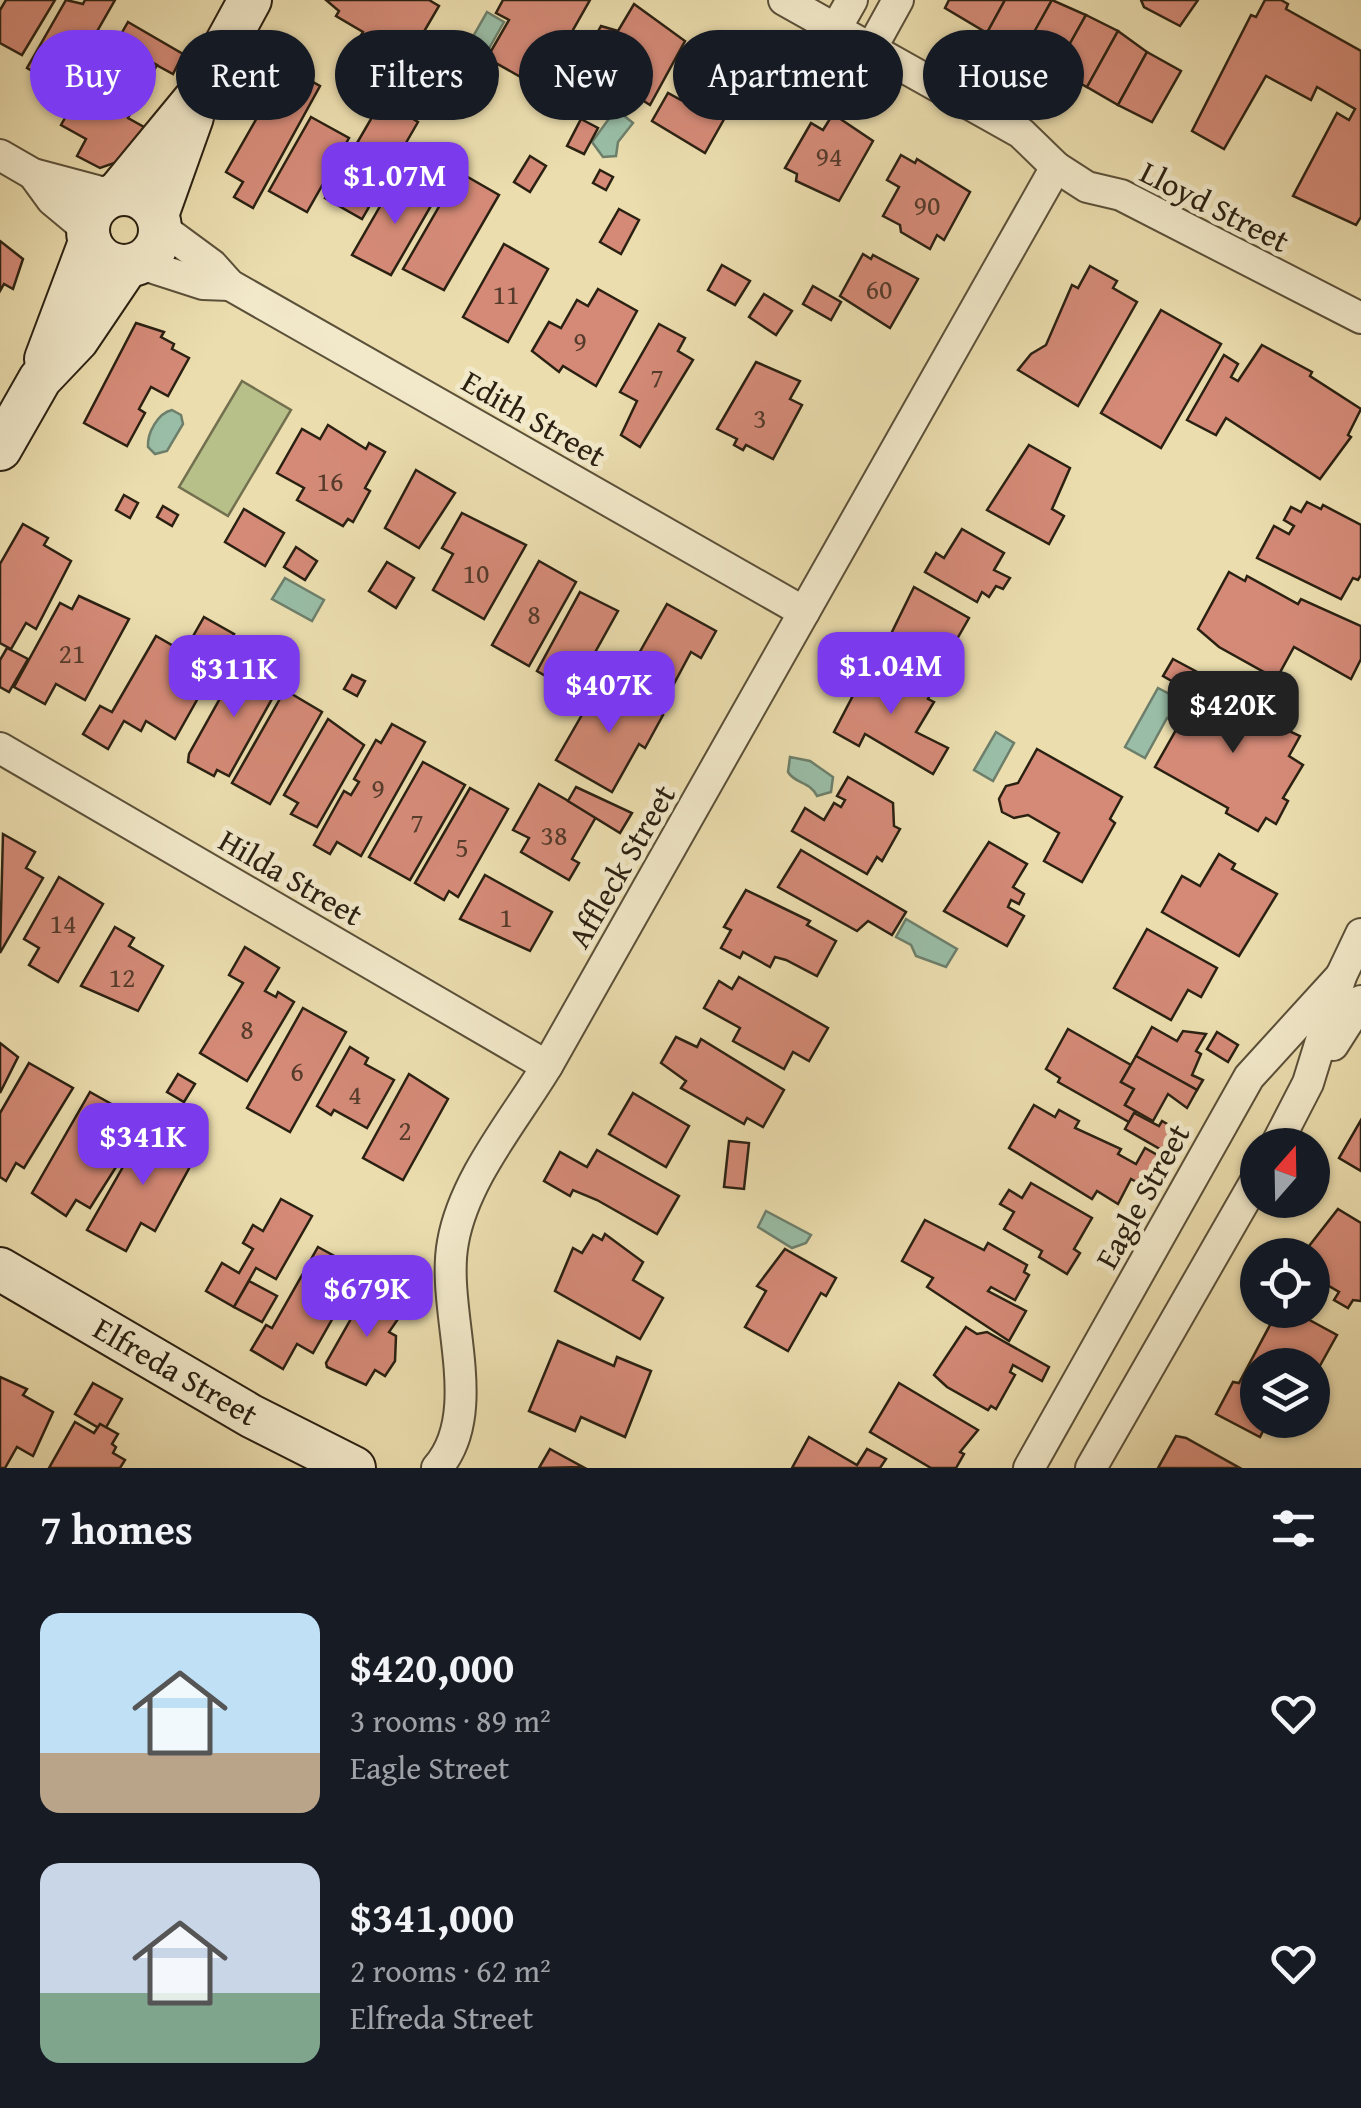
<!DOCTYPE html>
<meta charset="utf-8">
<style>
body{margin:0;font-family:"Gentium Book Plus",serif;background:#242831;color:#f1f3f6;height:100vh;display:flex;flex-direction:column;font-size:38px;white-space:nowrap}
*{box-sizing:border-box;margin:0}
p{font-size:32px;color:#9ea1a6}
.icon{flex:none;width:55px;height:55px;fill:none;stroke:currentColor;stroke-width:2;stroke-linecap:round;stroke-linejoin:round}
.map{position:relative;height:1468px;overflow:hidden}
.drawer{display:flex;flex-direction:column;background:#171b24;flex:1}
.drawer>*{flex:none}
.hud{position:absolute;left:30px;top:30px;width:1302px;height:90px;display:flex;gap:20px}
.needle{width:65px;rotate:20deg}
.buttons{position:absolute;left:1240px;top:1128px;display:grid;gap:20px}
.buttons a{display:grid;place-items:center;width:90px;height:90px;border-radius:50%;background:#171b24;box-shadow:0 2px 8px #0004;font-size:50px}
.price{position:absolute;translate:-50% -85px;padding:0 22px;border-radius:20px;background:#7c3aed;color:#fff;font-size:32px;line-height:65px;filter:drop-shadow(0 2px 5px #0008)}
.price::after{content:'';position:absolute;left:50%;top:60px;width:30px;height:22px;margin-left:-15px;background:inherit;clip-path:polygon(0 0,100% 0,50% 100%)}
.price.selected{background:#222;color:#fff}
ul{padding:0;list-style:none}
li{display:flex;align-items:center;gap:30px;height:250px;padding:0 40px}
li span{display:grid;place-items:center;flex:none;width:280px;height:200px;border-radius:20px;color:#555}
li>.icon{margin-inline-start:auto}
span .icon{width:120px;height:120px;fill:#fffc;stroke-width:1}
li b{font-size:42px}
h2{display:flex;justify-content:space-between;align-items:center;height:120px;padding:0 40px;font-size:42px}
.tag{padding:0 35px;border-radius:45px;background:#171b24;box-shadow:0 2px 8px #0004;font-size:35px;line-height:90px}
.tag.selected{background:#7c3aed;color:#fff}
.map>svg:first-child{display:block}
.green{fill:#b8c08a;stroke:#72704e;stroke-width:2.5}
.water{fill:#99bda6;stroke:#6d7f6b;stroke-width:2.5}
.building{fill:#d48a77;stroke:#2b2112;stroke-width:2.5}
.lines{fill:none;stroke-linecap:round;stroke-linejoin:round}
.street-casing{stroke:#5b5039;stroke-width:34}
.secondary-casing{stroke:#2b2112;stroke-width:46}
.street{stroke:#f2e9ca;stroke-width:30}
.secondary{stroke:#f2e9ca;stroke-width:42}
.labels{text-anchor:middle;dominant-baseline:central;stroke-width:10;stroke-linejoin:round;paint-order:stroke}
.number-label{font-size:28px;fill:#553b2b}
.street-label{font-size:32px;fill:#2b2112;stroke:#f2e9ca}
</style>
<div class="map">
<svg width="1361" height="1468" viewBox="0 0 1361 1468">
<rect width="100%" height="100%" fill="#ebddae"/>
<filter id="stains"><feTurbulence type="fractalNoise" baseFrequency=".002" numOctaves="4"/><feColorMatrix values="0 0 0 0 .2 0 0 0 0 .09 0 0 0 0 .02 0 0 0 .5 -.17"/></filter>
<radialGradient id="worn" r=".72"><stop offset=".6" stop-color="#630" stop-opacity="0"/><stop offset="1" stop-color="#630" stop-opacity=".3"/></radialGradient>
<path class="green" d="M242,381L291,410L228,516L179,487Z"/>
<g class="water">
<path d="M487,12L504,22L471,80L454,70Z"/>
<path d="M616,109L633,123L618,142L616,156L603,157L592,142Z"/>
<path d="M172,410L181,415L183,424L167,451L155,454L148,447C147,433 158,413 172,410Z"/>
<path d="M285,578L324,600L312,621L272,599Z"/>
<path d="M1158,688L1183,701L1172,721L1167,718L1145,758L1125,747Z"/>
<path d="M996,732L1014,743L993,781L974,770Z"/>
<path d="M790,757L810,761L833,777L831,792L817,796C811,782 795,784 788,772Z"/>
<path d="M906,919L957,949L946,967L916,956L911,945L896,937Z"/>
<path d="M766,1211L811,1235L806,1243L792,1248L758,1227Z"/>
</g>
<g class="building">
<path d="M6,0H55L22,55L0,43V10Z"/>
<path d="M66,0L83,4L85,0H115L64,89L27,68Z"/>
<path d="M326,0H429L439,6L398,76L351,52L363,32L336,16L339,11Z"/>
<path d="M503,0H590L540,88L487,58L509,20L496,13Z"/>
<path d="M949,0H1005L987,33L945,8Z"/>
<path d="M1005,0H1052L1023,53L988,31Z"/>
<path d="M1052,0L1086,15L1055,71L1024,50Z"/>
<path d="M1141,0H1198L1180,26L1144,7Z"/>
<path d="M1265,0H1281L1288,4L1286,9L1361,51V217L1356,225L1293,196L1337,113L1349,120L1355,109L1317,87L1311,100L1266,76L1224,149L1192,131L1251,15L1256,17Z"/>
<path d="M634,4L685,41L650,105L639,98L635,105L604,87L596,101L568,85L601,26L618,31Z"/>
<path d="M1086,15L1118,31L1087,87L1055,70Z"/>
<path d="M128,22L183,54L173,74L116,43Z"/>
<path d="M1118,31L1147,52L1118,105L1087,87Z"/>
<path d="M116,43L157,65L145,86L93,58L100,47Z"/>
<path d="M709,50L750,73L705,153L652,121L668,93L681,100Z"/>
<path d="M1147,52L1181,71L1152,122L1118,105Z"/>
<path d="M98,60L145,86L128,118L144,127L126,159L100,168L77,156L86,139L61,125Z"/>
<path d="M286,67L320,86L253,208L234,197L243,182L226,172Z"/>
<path d="M382,100L418,122L362,219L325,198Z"/>
<path d="M833,114L873,141L839,201L796,181L797,174L785,168L811,123L823,130Z"/>
<path d="M311,117L349,138L307,212L269,191Z"/>
<path d="M581,119L598,128L584,154L567,146Z"/>
<path d="M901,155L915,163L917,159L970,192L944,240L937,235L930,249L901,232L900,225L883,216L899,187L887,180Z"/>
<path d="M530,156L546,166L530,192L514,182Z"/>
<path d="M600,170L613,177L606,190L593,183Z"/>
<path d="M459,172L499,195L444,290L403,269Z"/>
<path d="M412,177L439,192L391,275L352,255L386,196L397,202Z"/>
<path d="M619,209L639,220L621,254L600,242Z"/>
<path d="M0,241L23,259L13,289L4,284L0,291Z"/>
<path d="M504,244L548,269L508,342L463,317Z"/>
<path d="M863,254L871,259L873,255L918,279L890,328L840,296Z"/>
<path d="M722,265L750,281L735,305L708,290Z"/>
<path d="M1090,266L1117,281L1113,288L1137,302L1078,406L1018,370L1031,354L1046,345L1072,285L1078,288Z"/>
<path d="M813,286L841,302L831,320L803,304Z"/>
<path d="M598,289L637,311L596,386L563,366L559,372L532,351L549,322L561,328L577,300L588,306Z"/>
<path d="M764,294L792,311L776,335L749,317Z"/>
<path d="M1161,310L1221,344L1161,448L1101,413Z"/>
<path d="M136,323L164,332L161,337L174,344L172,349L189,358L168,396L151,387L139,409L145,413L127,446L84,423Z"/>
<path d="M659,324L685,338L678,351L693,360L640,447L621,435L637,401L620,392Z"/>
<path d="M1262,345L1312,372L1310,376L1361,409L1348,435L1351,437L1320,479L1226,418L1216,435L1187,420L1224,355L1238,364L1231,377L1238,381Z"/>
<path d="M756,362L800,381L790,399L802,405L773,459L746,445L743,450L734,445L737,439L717,429Z"/>
<path d="M328,425L366,449L369,443L385,452L365,488L370,491L353,522L348,519L343,526L297,500L304,488L277,473L302,429L320,439Z"/>
<path d="M1029,445L1070,468L1052,509L1064,516L1049,544L987,510Z"/>
<path d="M416,470L455,493L419,548L385,528Z"/>
<path d="M124,495L138,503L130,518L116,510Z"/>
<path d="M1307,502L1321,509L1323,505L1361,525V575L1358,580L1353,578L1341,599L1257,558L1274,526L1289,534L1294,526L1284,520L1291,507L1301,512Z"/>
<path d="M163,506L178,515L172,526L157,517Z"/>
<path d="M244,509L284,533L265,566L225,542Z"/>
<path d="M462,513L526,545L484,619L433,590L453,554L442,548Z"/>
<path d="M23,524L48,538L44,545L71,561L36,629L26,623L11,649L0,643V564Z"/>
<path d="M962,529L1004,553L994,570L1010,578L1003,589L996,586L989,597L982,592L977,602L925,572L936,553L944,558Z"/>
<path d="M296,547L317,561L305,580L284,567Z"/>
<path d="M539,561L576,582L529,666L492,645Z"/>
<path d="M387,562L414,578L396,608L369,591Z"/>
<path d="M1229,572L1245,581L1247,576L1298,604L1301,599L1361,626V659L1351,679L1294,647L1278,676L1264,672L1219,647L1198,629Z"/>
<path d="M914,587L969,618L937,674L895,650L900,642L890,636Z"/>
<path d="M580,592L618,611L573,692L537,671Z"/>
<path d="M79,596L129,619L85,700L56,684L45,704L14,687L60,603L72,609Z"/>
<path d="M667,604L716,631L701,658L691,652L669,693L629,671Z"/>
<path d="M204,617L234,634L175,739L146,721L141,731L124,721L108,749L83,734L100,706L112,712L156,636L184,652Z"/>
<path d="M7,648L28,659L9,692L0,687V660Z"/>
<path d="M242,659L282,681L229,776L217,770L214,776L188,762L189,754Z"/>
<path d="M1173,659L1199,673L1189,691L1163,676Z"/>
<path d="M871,661L930,695L928,699L934,702L916,732L948,748L933,774L865,734L859,746L834,732Z"/>
<path d="M352,675L365,681L357,696L344,689Z"/>
<path d="M1206,677L1254,705L1246,718L1254,722L1257,716L1300,736L1289,756L1303,765L1283,798L1288,801L1276,824L1266,818L1258,831L1226,813L1228,808L1155,767Z"/>
<path d="M602,680L663,715L645,748L639,744L612,792L556,760Z"/>
<path d="M285,690L322,712L270,804L232,783Z"/>
<path d="M328,719L364,745L317,827L291,814L298,803L284,795Z"/>
<path d="M392,724L425,742L361,856L337,842L330,854L314,845L344,791L351,795L359,782L354,779L376,740L381,743Z"/>
<path d="M1037,749L1122,797L1110,819L1115,823L1082,882L1044,861L1059,833L1028,815L1014,818L1002,812L999,799L1006,786L1018,783Z"/>
<path d="M423,762L465,785L410,880L369,857Z"/>
<path d="M848,777L893,803L894,826L900,829L882,861L877,857L867,874L792,831L805,808L824,820L834,803L841,807L845,800L837,796Z"/>
<path d="M539,784L596,817L572,859L579,863L569,880L521,852L529,838L513,830Z"/>
<path d="M576,787L632,813L620,833L568,801Z"/>
<path d="M470,788L508,809L458,897L449,891L444,900L415,883Z"/>
<path d="M3,834L35,852L26,868L43,878L0,953Z"/>
<path d="M989,842L1027,864L1013,887L1024,894L1019,904L1011,900L1008,907L1024,916L1007,946L944,911Z"/>
<path d="M801,850L906,912L892,935L868,921L857,931L778,887Z"/>
<path d="M1219,854L1235,864L1232,869L1277,894L1239,956L1162,912L1182,876L1200,886Z"/>
<path d="M485,875L552,912L530,951L460,919Z"/>
<path d="M59,877L103,904L58,982L29,965L39,948L24,939Z"/>
<path d="M746,890L810,921L807,925L836,941L817,976L786,960L775,957L770,967L743,952L740,958L721,948L731,930L724,927Z"/>
<path d="M115,927L134,938L129,946L163,966L138,1011L81,986Z"/>
<path d="M1147,929L1217,968L1201,997L1188,990L1171,1020L1114,988Z"/>
<path d="M245,947L279,968L265,991L276,997L278,992L294,1002L247,1081L200,1053L243,983L229,975Z"/>
<path d="M739,977L828,1028L809,1061L793,1052L784,1069L733,1041L740,1028L704,1008L719,981L732,989Z"/>
<path d="M303,1008L346,1032L290,1132L247,1108Z"/>
<path d="M1152,1027L1177,1041L1183,1031L1206,1034L1196,1051L1201,1054L1192,1075L1203,1080L1197,1090L1136,1056Z"/>
<path d="M1068,1029L1131,1065L1121,1082L1134,1089L1125,1105L1136,1111L1129,1122L1058,1082L1060,1078L1046,1069Z"/>
<path d="M1217,1032L1238,1045L1228,1062L1207,1049Z"/>
<path d="M676,1037L697,1047L701,1039L784,1090L763,1127L747,1118L744,1124L681,1088L686,1081L661,1063Z"/>
<path d="M0,1043L18,1057L0,1093Z"/>
<path d="M350,1047L368,1058L365,1064L394,1080L367,1128L334,1110L331,1115L317,1106Z"/>
<path d="M1136,1056L1197,1090L1187,1108L1168,1094L1153,1121L1125,1105L1134,1089L1121,1082Z"/>
<path d="M29,1063L73,1088L24,1168L16,1163L6,1181L0,1177V1113Z"/>
<path d="M178,1074L195,1084L184,1102L167,1092Z"/>
<path d="M409,1074L448,1099L403,1180L363,1158Z"/>
<path d="M90,1092L140,1120L142,1126L90,1208L76,1200L66,1216L32,1193Z"/>
<path d="M633,1093L689,1126L666,1167L609,1134Z"/>
<path d="M1034,1105L1055,1117L1059,1110L1079,1121L1075,1128L1121,1149L1118,1154L1136,1164L1145,1148L1173,1164L1156,1193L1131,1179L1118,1204L1097,1191L1092,1199L1009,1148Z"/>
<path d="M1134,1113L1159,1126L1162,1121L1179,1131L1167,1153L1125,1129Z"/>
<path d="M1361,1120V1171L1339,1158Z"/>
<path d="M160,1128L199,1150L155,1231L141,1223L126,1251L87,1230L144,1130L155,1137Z"/>
<path d="M729,1141L749,1143L744,1189L724,1187Z"/>
<path d="M597,1150L679,1196L657,1234L597,1200L573,1190L570,1196L544,1181L560,1152L587,1167Z"/>
<path d="M1031,1183L1092,1218L1074,1249L1080,1253L1067,1274L1039,1257L1042,1251L1004,1229L1014,1212L1000,1204L1009,1190L1022,1198Z"/>
<path d="M281,1199L312,1216L276,1279L256,1268L234,1307L206,1291L222,1263L239,1273L253,1249L243,1243L253,1225L263,1231Z"/>
<path d="M1338,1209L1361,1223V1301L1353,1300L1348,1308L1334,1300L1339,1292L1312,1276V1255H1302Z"/>
<path d="M925,1220L984,1250L988,1243L1027,1265L1024,1272L1029,1275L1015,1300L991,1287L988,1291L1026,1311L1009,1341L927,1287L933,1278L902,1261Z"/>
<path d="M605,1234L643,1262L633,1280L663,1298L640,1339L555,1291L573,1248L582,1253L593,1235L602,1240Z"/>
<path d="M318,1247L360,1270L313,1353L297,1344L283,1369L251,1350L266,1325L272,1328Z"/>
<path d="M785,1249L836,1278L826,1296L821,1293L788,1351L745,1327L766,1291L757,1286Z"/>
<path d="M249,1281L277,1296L262,1322L234,1307Z"/>
<path d="M369,1287L387,1297L398,1319L389,1332L396,1336L395,1361L385,1376L375,1370L366,1385L327,1367L326,1363Z"/>
<path d="M1278,1310H1291L1337,1335L1312,1380V1365H1258V1420H1287L1281,1431L1267,1423L1260,1437L1216,1414L1233,1382L1239,1383Z"/>
<path d="M966,1327L977,1334L987,1332L1049,1367L1042,1381L1013,1365L1010,1372L1015,1375L996,1409L991,1406L988,1410L947,1387L934,1375Z"/>
<path d="M558,1341L614,1366L617,1357L651,1371L625,1437L581,1417L575,1431L529,1411Z"/>
<path d="M0,1377L27,1389L23,1395L53,1412L33,1456L17,1447L5,1468H0Z"/>
<path d="M93,1383L122,1399L104,1431L75,1414Z"/>
<path d="M899,1383L978,1430L960,1452L964,1454L956,1468H931L870,1432Z"/>
<path d="M75,1422L94,1433L100,1424L118,1434L112,1444L116,1447L113,1453L125,1460L120,1468H49Z"/>
<path d="M1176,1436L1186,1438L1240,1468H1158Z"/>
<path d="M809,1437L857,1465L867,1449L886,1459L880,1468H792Z"/>
<path d="M550,1449L583,1467L539,1468Z"/>
</g>
<g class="lines">
<defs>
<g id="street">
<path d="M784,0L1021,133L1056,167L1087,187L1121,195L1361,318"/>
<path d="M835,30L852,0"/>
<path d="M871,49L898,0"/>
<path d="M0,155L33,174L112,195"/>
<path d="M33,174L52,200L88,230"/>
<path d="M159,226L212,265L230,285L804,612"/>
<path d="M138,263L203,284L230,285"/>
<path d="M0,748L547,1066"/>
<path d="M1333,1045L1361,1001"/>
<path d="M1276,1145L1308,1083L1341,976L1361,934"/>
<path d="M437,1468C487,1411 440,1310 453,1242C464,1179 515,1119 547,1066L1056,167"/>
<path d="M1029,1468L1249,1077L1341,976"/>
<path d="M1091,1468L1258,1177"/>
</g>
<g id="secondary">
<path d="M117,194L197,97L250,0"/>
<circle cx="124" cy="230" r="36"/>
<path d="M157,215L192,117"/>
<path d="M46,359L90,242"/>
<path d="M0,449L40,379L77,340L127,266"/>
<path d="M0,1269L251,1416L354,1468"/>
</g>
</defs>
<use href="#street" class="street-casing"/>
<use href="#secondary" class="secondary-casing"/>
<use href="#street" class="street"/>
<use href="#secondary" class="secondary"/>
</g>
<g class="labels">
<g class="number-label">
<text x="829" y="155">94</text>
<text x="927" y="204">90</text>
<text x="879" y="288">60</text>
<text x="506" y="293">11</text>
<text x="580" y="340">9</text>
<text x="657" y="376">7</text>
<text x="760" y="417">3</text>
<text x="330" y="480">16</text>
<text x="476" y="572">10</text>
<text x="534" y="613">8</text>
<text x="72" y="652">21</text>
<text x="378" y="787">9</text>
<text x="417" y="821">7</text>
<text x="554" y="834">38</text>
<text x="462" y="846">5</text>
<text x="506" y="916">1</text>
<text x="63" y="922">14</text>
<text x="122" y="976">12</text>
<text x="247" y="1028">8</text>
<text x="297" y="1070">6</text>
<text x="355" y="1093">4</text>
<text x="405" y="1129">2</text>
</g>
<g class="street-label">
<text transform="translate(1215 206) rotate(27)">Lloyd Street</text>
<text transform="translate(534 418) rotate(30)">Edith Street</text>
<text transform="translate(621 866) rotate(-60)">Affleck Street</text>
<text transform="translate(291 877) rotate(30)">Hilda Street</text>
<text transform="translate(1142 1196) rotate(-61)">Eagle Street</text>
<text transform="translate(176 1371) rotate(30)">Elfreda Street</text>
</g>
</g>
<rect width="100%" height="100%" filter="url(#stains)"/>
<rect width="100%" height="100%" fill="url(#worn)"/>
</svg>
<div class="buttons">
<a><svg class="needle" viewBox="-14 -14 28 28"><path d="M0-13l5 13h-10z" fill="#e53935"/><path d="M0 13l5-13h-10z" fill="#9ea1a6"/></svg></a>
<a><svg class="icon" aria-label="locate" viewBox="0 0 24 24"><circle cx="12" cy="12" r="6"/><path d="M12 2v4M12 18v4M2 12h4M18 12h4"/></svg></a>
<a><svg class="icon" aria-label="layers" viewBox="0 0 24 24"><path d="M12 4l9 5-9 5-9-5zM3 14l9 5 9-5"/></svg></a>
</div>
<b class="price" style="left:395px;top:227px">$1.07M</b>
<b class="price" style="left:891px;top:717px">$1.04M</b>
<b class="price" style="left:234px;top:720px">$311K</b>
<b class="price" style="left:609px;top:736px">$407K</b>
<b class="price selected" style="left:1233px;top:756px">$420K</b>
<b class="price" style="left:143px;top:1188px">$341K</b>
<b class="price" style="left:367px;top:1340px">$679K</b>
<div class="hud">
<a class="tag selected">Buy</a>
<a class="tag">Rent</a>
<a class="tag">Filters</a>
<a class="tag">New</a>
<a class="tag">Apartment</a>
<a class="tag">House</a>
</div>
</div>
<section class="drawer">
<h2>7 homes<svg class="icon" aria-label="filters" viewBox="0 0 24 24"><path d="M4 7h16M4 17h16"/><circle cx="9" cy="7" r="2"/><circle cx="15" cy="17" r="2"/></svg></h2>
<ul>
<li><span style="background:linear-gradient(#bfe0f5 70%,#b9a48a 0)"><svg class="icon" aria-label="home" viewBox="0 0 24 24"><path d="M3 11l9-7 9 7M6 9v11h12V9"/></svg></span><div><b>$420,000</b><p>3 rooms · 89 m²</p><p>Eagle Street</p></div><svg class="icon" aria-label="heart" viewBox="0 0 24 24"><path d="M12 20l-8-8c-3-5 5-10 8-4 3-6 11-1 8 4z"/></svg></li>
<li><span style="background:linear-gradient(#c9d6e8 65%,#7fa58c 0)"><svg class="icon" aria-label="home" viewBox="0 0 24 24"><path d="M3 11l9-7 9 7M6 9v11h12V9"/></svg></span><div><b>$341,000</b><p>2 rooms · 62 m²</p><p>Elfreda Street</p></div><svg class="icon" aria-label="heart" viewBox="0 0 24 24"><path d="M12 20l-8-8c-3-5 5-10 8-4 3-6 11-1 8 4z"/></svg></li>
</ul>
</section>
